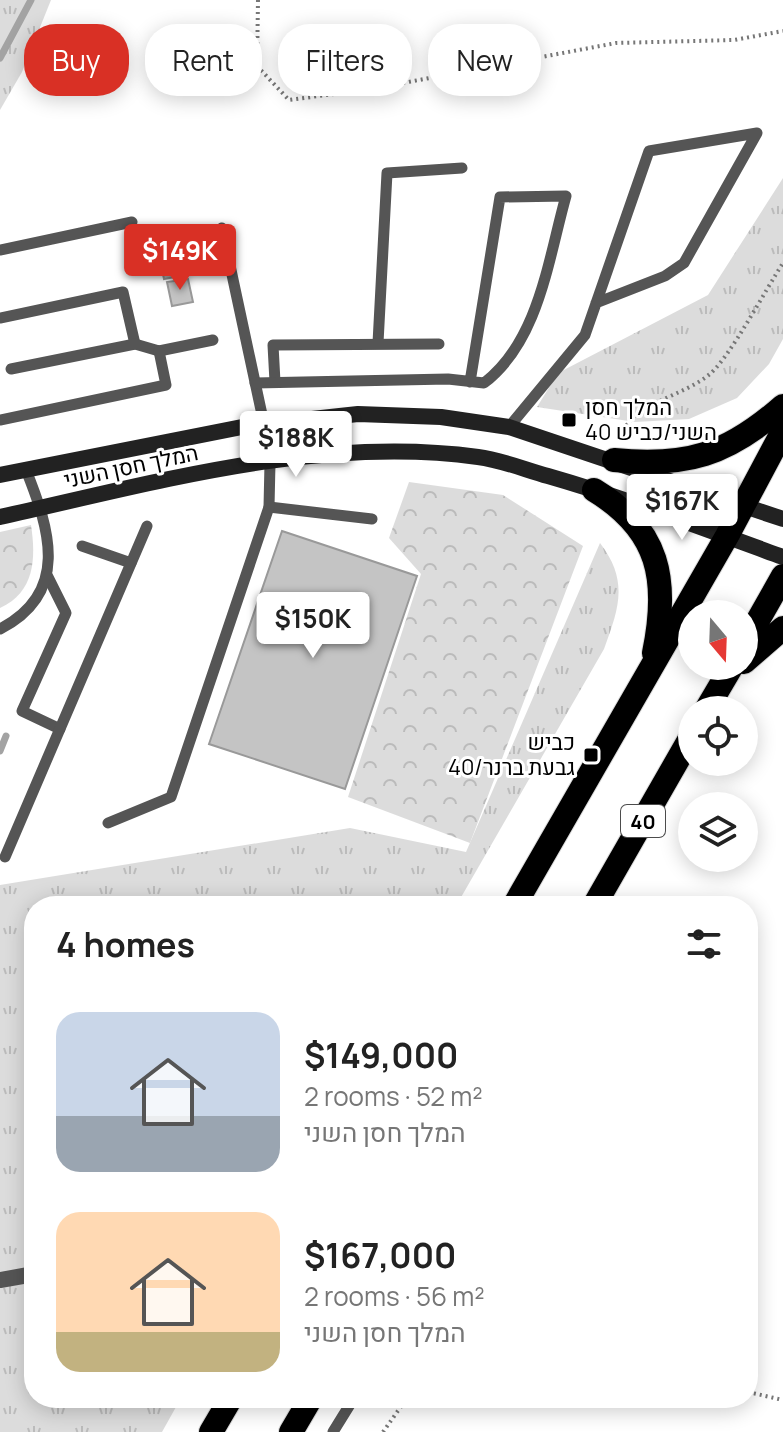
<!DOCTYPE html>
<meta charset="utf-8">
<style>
body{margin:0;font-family:Manrope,Heebo,sans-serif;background:#f2f2f2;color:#222;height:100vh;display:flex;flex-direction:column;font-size:30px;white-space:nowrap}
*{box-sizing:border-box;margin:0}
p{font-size:26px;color:#767676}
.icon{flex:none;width:44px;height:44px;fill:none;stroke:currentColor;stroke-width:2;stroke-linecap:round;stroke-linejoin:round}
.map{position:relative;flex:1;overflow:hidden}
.details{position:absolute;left:24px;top:896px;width:734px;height:512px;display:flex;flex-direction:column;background:#fff;border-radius:32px;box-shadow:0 4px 20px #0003}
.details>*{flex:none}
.hud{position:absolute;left:24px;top:24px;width:736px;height:72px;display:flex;gap:16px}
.needle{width:52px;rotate:161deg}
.controls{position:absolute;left:678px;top:600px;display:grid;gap:16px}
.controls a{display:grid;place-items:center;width:80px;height:80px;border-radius:50%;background:#fff;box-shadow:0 4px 20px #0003;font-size:40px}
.price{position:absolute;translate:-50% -68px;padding:0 18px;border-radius:8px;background:#fff;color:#222;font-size:26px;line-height:52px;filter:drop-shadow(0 2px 4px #0008)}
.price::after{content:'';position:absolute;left:50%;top:48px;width:24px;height:18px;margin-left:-12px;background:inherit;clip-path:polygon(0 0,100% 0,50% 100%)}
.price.current{background:#d93025;color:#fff}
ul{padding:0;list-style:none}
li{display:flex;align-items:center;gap:24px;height:200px;padding:0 32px}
li span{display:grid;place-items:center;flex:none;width:224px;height:160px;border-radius:24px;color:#555}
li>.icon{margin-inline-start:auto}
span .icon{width:96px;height:96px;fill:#fffc;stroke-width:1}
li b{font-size:34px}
h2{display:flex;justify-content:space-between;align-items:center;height:96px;padding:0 32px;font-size:34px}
.tag{padding:0 28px;border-radius:32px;background:#fff;box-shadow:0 4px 20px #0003;font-size:28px;line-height:72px}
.tag.current{background:#d93025;color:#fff}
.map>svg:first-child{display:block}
.grass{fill:url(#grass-tufts)}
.park{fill:url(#park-crowns)}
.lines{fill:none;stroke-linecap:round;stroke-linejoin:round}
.stream{stroke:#a3a3a3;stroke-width:7}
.building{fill:#c4c4c4;stroke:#999;stroke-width:2}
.highway-casing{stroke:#dbdbdb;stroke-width:26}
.path{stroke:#777;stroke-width:4;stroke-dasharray:2 4;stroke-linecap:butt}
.lane{stroke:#555;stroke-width:11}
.street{stroke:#555;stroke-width:16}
.secondary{stroke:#222;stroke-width:16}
.highway{stroke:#000;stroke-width:24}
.poi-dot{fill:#000;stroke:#fff;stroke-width:3}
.labels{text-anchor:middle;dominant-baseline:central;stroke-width:6;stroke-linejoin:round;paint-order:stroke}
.shield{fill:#fff;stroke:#4c4c4c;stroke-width:2}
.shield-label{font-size:20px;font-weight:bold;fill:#000}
.poi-label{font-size:22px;fill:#000;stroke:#fff;text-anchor:start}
.street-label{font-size:22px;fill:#000;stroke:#fff}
</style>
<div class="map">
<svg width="783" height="1432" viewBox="0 0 783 1432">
<defs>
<pattern id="grass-tufts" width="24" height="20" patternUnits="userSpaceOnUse" patternTransform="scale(2)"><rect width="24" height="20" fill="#dcdcdc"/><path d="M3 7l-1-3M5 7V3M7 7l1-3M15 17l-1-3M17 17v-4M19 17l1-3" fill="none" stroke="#bbb"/></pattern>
<pattern id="park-crowns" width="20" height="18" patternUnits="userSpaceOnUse" patternTransform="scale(2)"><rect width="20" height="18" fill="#dcdcdc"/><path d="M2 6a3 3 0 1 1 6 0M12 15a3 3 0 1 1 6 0" fill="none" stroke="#bbb"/></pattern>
</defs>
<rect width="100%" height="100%" fill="#fff"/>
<g class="grass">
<path d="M0,0H51L22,72L0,110Z"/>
<path d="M783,178V339L769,364L737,398L689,419L635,422L537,407L558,373L708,295Z"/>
<path d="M600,543C629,581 619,608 604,649L456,906H34V1398H181L162,1432H0V885L350,828L466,852Z"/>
</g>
<g class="park">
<path d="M409,482L503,495L583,546L470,843L348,797L421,574L389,538Z"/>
<path d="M31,525C36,558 35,592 0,608V532Z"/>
</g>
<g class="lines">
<g class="stream">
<path d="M0,58L31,0"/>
<path d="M0,751L6,736"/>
</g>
</g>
<g class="building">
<path d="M185,226L196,273L164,279L154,233Z"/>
<path d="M188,279L193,302L172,306L167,282Z"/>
<path d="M282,531L417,576L345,789L209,744Z"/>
</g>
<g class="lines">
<defs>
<g id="highway">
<path d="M614,460C687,467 727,455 783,406"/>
<path d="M594,490C660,530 669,580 654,653"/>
<path d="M744,645L783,576"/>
<path d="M744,662L783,628"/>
<path d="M706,710L732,666"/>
<path d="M514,906L727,536L783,431"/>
<path d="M594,906L692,735"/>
<path d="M211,1432L231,1398"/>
<path d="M291,1432L311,1398"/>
</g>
</defs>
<use href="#highway" class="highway-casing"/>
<g class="path">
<path d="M258,0L257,66L289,100L371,89L616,43L734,40L783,31"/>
<path d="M621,436C633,402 684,397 711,373C731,355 766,289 783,263"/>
<path d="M748,1392L783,1400"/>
<path d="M383,1432L407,1398"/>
</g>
<g class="lane">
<path d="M222,228L264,424"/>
<path d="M0,250L132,222"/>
<path d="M0,318L123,292L135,344"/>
<path d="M378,343L387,173L462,168"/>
<path d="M11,369L135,344L159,351L213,340"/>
<path d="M275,382L273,345L439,344"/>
<path d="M255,383L448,379L484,383C539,341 548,260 566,196L500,197L470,382"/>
<path d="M0,420L166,385L159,351"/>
<path d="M509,427L585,335L649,151L757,133L684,263L665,276L596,303"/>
<path d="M269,507L372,519"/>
<path d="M82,546L131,563"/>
<path d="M47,575L66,613L22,711L60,729"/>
<path d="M0,629C70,593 50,530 26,470"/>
<path d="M108,823L171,797L269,507L270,463"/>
<path d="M5,857L147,526"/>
<path d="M333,1432L354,1398"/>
</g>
<path class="street" d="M0,1280L34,1274"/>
<g class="secondary">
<path d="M0,475L247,426L358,414L441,417L509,427L783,519"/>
<path d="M0,517C154,483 319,435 478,457C502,460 526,470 548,476C628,499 705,529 783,557"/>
</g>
<use href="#highway" class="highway"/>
</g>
<g class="poi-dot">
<rect x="561" y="412" width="16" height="16" rx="4"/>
<rect x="583" y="747" width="16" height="16" rx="4"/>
</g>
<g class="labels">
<rect class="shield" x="621" y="805" width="44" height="32" rx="6"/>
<g class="shield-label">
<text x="643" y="821">40</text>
</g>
<g class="poi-label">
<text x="585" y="407">המלך חסן<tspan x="585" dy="25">השני/כביש 40</tspan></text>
<text x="575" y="742" text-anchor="end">כביש<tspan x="575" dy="25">40/גבעת ברנר</tspan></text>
</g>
<g class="street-label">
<text transform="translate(131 466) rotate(-12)">המלך חסן השני</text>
</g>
</g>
</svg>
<div class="controls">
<a><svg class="needle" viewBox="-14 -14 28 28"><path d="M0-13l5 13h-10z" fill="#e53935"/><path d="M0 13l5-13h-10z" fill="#767676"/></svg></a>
<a><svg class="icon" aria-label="locate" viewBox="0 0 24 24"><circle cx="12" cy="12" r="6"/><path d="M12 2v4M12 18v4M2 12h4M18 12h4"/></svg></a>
<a><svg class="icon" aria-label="layers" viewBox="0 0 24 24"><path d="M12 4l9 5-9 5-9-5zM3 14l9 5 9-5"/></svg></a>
</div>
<b class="price current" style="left:180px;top:292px">$149K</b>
<b class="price" style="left:296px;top:479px">$188K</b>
<b class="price" style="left:682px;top:542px">$167K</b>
<b class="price" style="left:313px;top:660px">$150K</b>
<div class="hud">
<a class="tag current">Buy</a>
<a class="tag">Rent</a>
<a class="tag">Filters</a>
<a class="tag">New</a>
</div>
<section class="details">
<h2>4 homes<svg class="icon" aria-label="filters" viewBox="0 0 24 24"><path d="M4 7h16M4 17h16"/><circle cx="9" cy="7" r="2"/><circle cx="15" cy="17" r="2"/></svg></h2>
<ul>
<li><span style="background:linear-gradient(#c9d6e8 65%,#9aa5b1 0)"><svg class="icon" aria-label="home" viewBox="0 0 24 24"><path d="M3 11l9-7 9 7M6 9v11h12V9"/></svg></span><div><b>$149,000</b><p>2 rooms · 52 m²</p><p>המלך חסן השני</p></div></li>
<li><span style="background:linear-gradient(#ffd9b3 75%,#c2b280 0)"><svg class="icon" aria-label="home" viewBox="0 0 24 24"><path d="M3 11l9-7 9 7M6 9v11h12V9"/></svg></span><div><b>$167,000</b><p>2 rooms · 56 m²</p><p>המלך חסן השני</p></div></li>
</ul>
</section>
</div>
